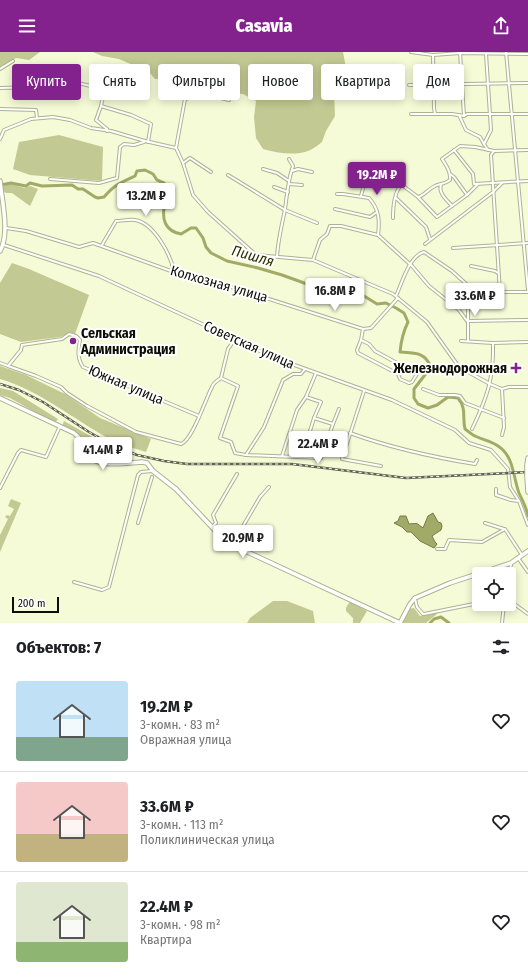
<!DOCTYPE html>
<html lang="ru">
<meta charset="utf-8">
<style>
body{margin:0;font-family:"Fira Sans Condensed",sans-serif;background:#f2f2f2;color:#202124;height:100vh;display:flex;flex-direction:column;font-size:15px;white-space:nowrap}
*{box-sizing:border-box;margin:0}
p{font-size:13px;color:#757577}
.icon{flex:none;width:22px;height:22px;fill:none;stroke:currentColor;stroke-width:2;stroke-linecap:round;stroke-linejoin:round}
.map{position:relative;height:571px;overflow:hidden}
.side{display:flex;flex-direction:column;background:#fff;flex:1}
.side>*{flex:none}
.guide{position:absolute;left:12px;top:12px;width:504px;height:36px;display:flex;gap:8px}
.buttons{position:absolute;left:472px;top:515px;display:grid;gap:8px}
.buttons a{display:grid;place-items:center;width:44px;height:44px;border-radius:4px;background:#fff;box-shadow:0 2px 10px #0003;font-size:20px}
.scale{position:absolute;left:12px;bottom:10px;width:47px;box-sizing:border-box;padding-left:4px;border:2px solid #0d0e04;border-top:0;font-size:11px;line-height:14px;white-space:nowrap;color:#0d0e04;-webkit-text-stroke:3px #fff;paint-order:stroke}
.price{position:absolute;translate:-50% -34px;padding:0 9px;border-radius:4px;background:#fff;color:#222;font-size:13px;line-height:26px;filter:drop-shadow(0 1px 2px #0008)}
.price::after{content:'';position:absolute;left:50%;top:24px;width:12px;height:9px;margin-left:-6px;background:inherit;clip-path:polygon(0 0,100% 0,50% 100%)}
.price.current{background:#83228c;color:#fff}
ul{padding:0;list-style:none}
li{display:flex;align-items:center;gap:12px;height:100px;padding:0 16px}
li+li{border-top:1px solid #e0e0e0}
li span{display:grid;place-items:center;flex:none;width:112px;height:80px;border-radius:4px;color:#555}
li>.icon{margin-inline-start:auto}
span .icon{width:48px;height:48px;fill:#fffc;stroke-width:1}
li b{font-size:17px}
h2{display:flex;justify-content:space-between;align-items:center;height:48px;padding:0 16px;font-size:17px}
.pill{padding:0 14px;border-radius:4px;background:#fff;box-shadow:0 2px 10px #0003;font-size:14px;line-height:36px}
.pill.current{background:#83228c;color:#fff}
header{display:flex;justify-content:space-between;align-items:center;height:52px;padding:0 16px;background:#83228c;color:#fff;font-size:18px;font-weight:800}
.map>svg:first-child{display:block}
.green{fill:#c2c992}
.water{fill:#a1aa67;stroke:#757b49}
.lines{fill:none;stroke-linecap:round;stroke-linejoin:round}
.river{stroke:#a1aa67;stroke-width:3}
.street-casing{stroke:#adb290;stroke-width:4}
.secondary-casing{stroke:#adb290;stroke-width:5.5}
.street{stroke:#fff;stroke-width:2}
.secondary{stroke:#fff;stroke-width:3.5}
.rail-casing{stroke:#60634f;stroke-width:2.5}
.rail{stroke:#fff;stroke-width:1;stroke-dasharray:3;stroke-linecap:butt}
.secondary-bridge-casing{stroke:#adb290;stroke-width:5.5;stroke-linecap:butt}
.secondary-bridge{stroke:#fff;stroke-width:3.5}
.poi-dot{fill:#83228c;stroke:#fff;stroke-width:1.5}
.labels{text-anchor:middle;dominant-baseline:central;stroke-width:4;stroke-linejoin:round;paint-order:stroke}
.street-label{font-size:14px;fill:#0d0e04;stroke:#fff}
.poi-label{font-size:14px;font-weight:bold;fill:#0d0e04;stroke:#fff;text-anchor:start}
.water-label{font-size:15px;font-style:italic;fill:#2e3200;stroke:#fff}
</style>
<header><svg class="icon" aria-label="menu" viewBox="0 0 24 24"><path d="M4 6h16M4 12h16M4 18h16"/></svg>Casavia<svg class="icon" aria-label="share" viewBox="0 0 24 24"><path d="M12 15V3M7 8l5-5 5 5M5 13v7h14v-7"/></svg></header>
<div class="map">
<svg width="528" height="571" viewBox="0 0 528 571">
<rect width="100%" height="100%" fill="#f5fbd6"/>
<g class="green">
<path d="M0,0H40L29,8L16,6L0,16Z"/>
<path d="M93,0H343L346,16L334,40L335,64L326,79L322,90C318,93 313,97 308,99C294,104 277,101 263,97L256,86L254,65L256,49L243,42L225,41L230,35L221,25L201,15L180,17L172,26L155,27L149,20L119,7L102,4Z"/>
<path d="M59,83L103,95L102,129L30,123L13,117L19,90Z"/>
<path d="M11,132L25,136L30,134L38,137L30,154L12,141H6L2,138L1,134Z"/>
<path d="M12,211L29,217L89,243L75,282L68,281L60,285L21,290L0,282V231Z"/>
<path d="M0,314L26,323L65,342L100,366L151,387L146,400C134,396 120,393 108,386C73,367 39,338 0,327Z"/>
<path d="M0,336L13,339L58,367L55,371L10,346L0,343Z"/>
<path d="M64,369L131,407V409L98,408L83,385L62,374Z"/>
<path d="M11,447L21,451L0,500V483L8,467L5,465L7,463L10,464L14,457L8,454Z"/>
<path d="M273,549H287L313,559L315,571H247L250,566Z"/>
<path d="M350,549L367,559L360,571H353V566L346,559V556Z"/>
<path d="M414,556L420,564L438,561L426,571H401L408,557Z"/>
</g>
<path class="water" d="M433,461L438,470L441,471L442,474L441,478L432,484L435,490L437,492L434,496L420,489L411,480H407L402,475L394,471L398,469L400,464H406L409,472C419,471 416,471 423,476L428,464Z"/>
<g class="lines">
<g class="river">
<path d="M0,133L11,131L26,134L30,131L42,134L72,133L78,137H83L95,145L98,146L104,145C115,132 120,131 135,124L137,119L145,118L153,122L157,128L164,131L168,136L172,145L171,148L165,152C161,167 165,179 181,182L191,176H196L203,186L206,195L211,201L227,209L258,216L282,223L318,236H329L338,232L348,234L377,252L386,251L396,256L404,261L408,270C403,280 401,289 400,300C415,301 425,300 431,315L414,337V346L418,352L428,356L437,353L448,345L458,346C467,357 462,365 465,377C468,379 472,383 475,384C483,388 491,389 498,394C514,404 513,425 519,441C523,450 526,454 528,464"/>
<path d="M430,571L434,567L441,565L449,571"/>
</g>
<defs>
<g id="street">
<path d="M411,0L433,3L460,1L528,2"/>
<path d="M460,0L464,64"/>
<path d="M506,0L528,238"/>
<path d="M486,2L491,78L484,92L488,98"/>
<path d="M433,3L434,56L435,62"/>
<path d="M0,17L13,9"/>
<path d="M409,33L528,31"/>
<path d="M0,36L38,35L46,30L69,29L104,37"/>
<path d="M101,54L105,36L137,40"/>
<path d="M0,57L36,58L37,66"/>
<path d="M411,62H452L464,64L467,62H528"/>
<path d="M459,63L466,78L480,85L484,92"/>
<path d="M107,79V77L96,68L101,54L131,63L151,72L148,90"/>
<path d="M0,87L4,78L31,67L53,65L70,68L91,76L111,79L145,89L176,96"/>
<path d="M176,96L183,111L193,143L208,160L256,203L313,208L393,242L427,270L459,315L490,332L502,337L509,335H528"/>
<path d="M176,96L185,47L204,42L229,48"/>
<path d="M454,98L473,122L474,132L528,129"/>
<path d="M494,99L491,103L500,240"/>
<path d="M183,111L190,106L211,120"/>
<path d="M263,117L277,121L289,129"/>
<path d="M292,119L298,117L312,120"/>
<path d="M450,122L454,125L467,143L478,132"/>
<path d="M228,123L285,158L317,171"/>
<path d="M50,127L99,131L117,126L120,95L124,92L134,93L144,90"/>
<path d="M289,132L302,133"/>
<path d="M402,133L418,145L437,165L467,143"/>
<path d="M441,133C438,141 447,148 452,154"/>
<path d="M274,135L288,140"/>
<path d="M337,142H343L369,146C379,157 380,169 378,183"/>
<path d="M361,144L366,125L397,129L401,133C394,141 393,155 393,166"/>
<path d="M418,145C425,143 428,137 435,134C440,131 444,133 450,128C451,120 446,113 442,107L460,94L475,95L494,99L528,98"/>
<path d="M396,146L426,175L430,187"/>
<path d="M335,157L370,165L377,160"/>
<path d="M6,176L26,179L79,195L93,191L196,228L222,232L363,277L371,276L398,246"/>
<path d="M425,192L493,140L502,131"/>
<path d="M4,193L99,224L275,306L392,348L455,378L469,391L491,398L508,417L510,435L519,449L528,473"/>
<path d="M102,193L116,169C122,169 129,167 135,168C154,171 171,203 174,220"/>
<path d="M453,196L528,191"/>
<path d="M277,204C278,188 282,173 285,157C287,143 288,128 293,114L289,107"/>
<path d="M313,208L320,188L327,182L330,174H341L378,183L412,214L429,234L459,258L467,269L528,268"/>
<path d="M471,214L495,219L498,221"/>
<path d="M396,244C402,231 409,204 424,200L452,219L475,240H528"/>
<path d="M235,287L228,297L221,326L238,334L220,386L231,390L235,401L246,403L321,406L333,372L314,366L321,350L306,345"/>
<path d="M361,288L357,298L358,301L398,322L400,327L409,331L412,330L417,322L375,299L369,292L361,288L363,277"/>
<path d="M461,289L493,291L528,290"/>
<path d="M468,289V244L473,238"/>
<path d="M0,311L8,314L21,298L22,293L62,287L69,282L76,284L80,288C78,298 77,306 83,315L199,364"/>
<path d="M8,314L36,324L61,335L67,341L87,354L136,380L181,392C192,389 206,346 212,335C213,331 217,329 221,326"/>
<path d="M423,337L439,343H455L460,344L465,351L504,366"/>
<path d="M364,339L342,407L381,414"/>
<path d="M333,372L339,357"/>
<path d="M472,377C487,346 494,326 493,291"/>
<path d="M350,381C391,396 432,405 475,412L477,408"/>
<path d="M502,383L504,375L502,337"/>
<path d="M246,403L264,375L283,328L293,322H301L305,317"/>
<path d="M282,404L297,358L306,345L316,321"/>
<path d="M302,405L314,366"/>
<path d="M0,436L18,401L21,398L46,405L60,374"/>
<path d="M496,437V443L511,448L519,449"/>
<path d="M138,471L152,425"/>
<path d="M485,471L504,477"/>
<path d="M212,475L216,471L213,463L237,422"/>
<path d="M232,493L260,445L269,435"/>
<path d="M437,497H445L449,488L482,490L505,477L522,503"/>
<path d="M518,506L528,520"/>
<path d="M509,528L511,512"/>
<path d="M74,530L102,538L109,535L138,423L141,420L152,419"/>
<path d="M415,547L417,555L423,562H424L479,551"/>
<path d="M509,548L528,562"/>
<path d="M502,571L504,552"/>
</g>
<g id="secondary">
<path d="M0,129C2,149 10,182 0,199"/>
<path d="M0,346L74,381C84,389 84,394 90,404C97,416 129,411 142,410L147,411L153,419L176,437L226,490L400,571L410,552L415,546L450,531L511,511L528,499"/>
<path d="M527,413L528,406"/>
<path d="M527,424L528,440"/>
</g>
</defs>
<use href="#street" class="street-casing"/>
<use href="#secondary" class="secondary-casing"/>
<use href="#street" class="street"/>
<use href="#secondary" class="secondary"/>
<defs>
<path id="rail" d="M0,332L19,338L43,350L89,380L112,393L137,403L164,409L187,412H292L406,426L528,420"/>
</defs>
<use href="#rail" class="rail-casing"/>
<use href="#rail" class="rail"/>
<defs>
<path id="secondary-bridge" d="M527,413V424"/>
</defs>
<use href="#secondary-bridge" class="secondary-bridge-casing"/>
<use href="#secondary-bridge" class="secondary-bridge"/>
</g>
<g class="poi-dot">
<circle cx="73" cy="289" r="4"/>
<path d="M514 310h4v4h4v4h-4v4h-4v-4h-4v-4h4z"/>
</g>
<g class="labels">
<g class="street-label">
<text transform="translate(219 232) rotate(16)">Колхозная улица</text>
<text transform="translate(249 293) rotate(24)">Советская улица</text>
<text transform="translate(126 333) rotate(23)">Южная улица</text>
</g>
<g class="poi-label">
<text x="81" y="281">Сельская<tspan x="81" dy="16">Администрация</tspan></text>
<text x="507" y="316" text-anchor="end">Железнодорожная</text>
</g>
<g class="water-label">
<text transform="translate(253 204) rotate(16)">Пишля</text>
</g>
</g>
</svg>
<div class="buttons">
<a><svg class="icon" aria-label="locate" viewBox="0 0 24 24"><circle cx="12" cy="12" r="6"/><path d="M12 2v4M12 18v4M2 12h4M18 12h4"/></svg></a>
</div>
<div class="scale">200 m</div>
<b class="price current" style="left:377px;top:144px">19.2M ₽</b>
<b class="price" style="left:146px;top:165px">13.2M ₽</b>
<b class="price" style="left:335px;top:260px">16.8M ₽</b>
<b class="price" style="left:475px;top:265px">33.6M ₽</b>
<b class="price" style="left:318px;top:413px">22.4M ₽</b>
<b class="price" style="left:103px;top:419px">41.4M ₽</b>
<b class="price" style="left:243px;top:507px">20.9M ₽</b>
<div class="guide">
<a class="pill current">Купить</a>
<a class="pill">Снять</a>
<a class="pill">Фильтры</a>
<a class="pill">Новое</a>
<a class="pill">Квартира</a>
<a class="pill">Дом</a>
</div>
</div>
<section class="side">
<h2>Объектов: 7<svg class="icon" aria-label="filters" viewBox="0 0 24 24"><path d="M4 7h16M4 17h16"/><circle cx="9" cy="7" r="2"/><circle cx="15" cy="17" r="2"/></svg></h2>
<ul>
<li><span style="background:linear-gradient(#bfe0f5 70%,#7fa58c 0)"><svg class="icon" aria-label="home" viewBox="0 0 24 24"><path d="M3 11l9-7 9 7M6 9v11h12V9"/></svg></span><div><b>19.2M ₽</b><p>3-комн. · 83 m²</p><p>Овражная улица</p></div><svg class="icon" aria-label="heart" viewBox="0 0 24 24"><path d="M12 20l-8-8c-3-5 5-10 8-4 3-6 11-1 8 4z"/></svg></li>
<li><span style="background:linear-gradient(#f6c9c9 65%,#c2b280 0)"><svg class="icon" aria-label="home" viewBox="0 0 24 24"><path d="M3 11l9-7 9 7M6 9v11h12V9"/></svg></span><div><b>33.6M ₽</b><p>3-комн. · 113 m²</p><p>Поликлиническая улица</p></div><svg class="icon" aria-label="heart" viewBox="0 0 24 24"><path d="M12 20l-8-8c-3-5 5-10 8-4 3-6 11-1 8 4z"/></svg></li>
<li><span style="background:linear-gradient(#dfe7d0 75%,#8fb573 0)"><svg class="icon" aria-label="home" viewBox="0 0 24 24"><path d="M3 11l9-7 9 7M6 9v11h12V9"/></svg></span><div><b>22.4M ₽</b><p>3-комн. · 98 m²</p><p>Квартира</p></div><svg class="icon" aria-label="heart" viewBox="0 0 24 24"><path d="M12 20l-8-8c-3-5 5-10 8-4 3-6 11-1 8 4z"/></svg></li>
</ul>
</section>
